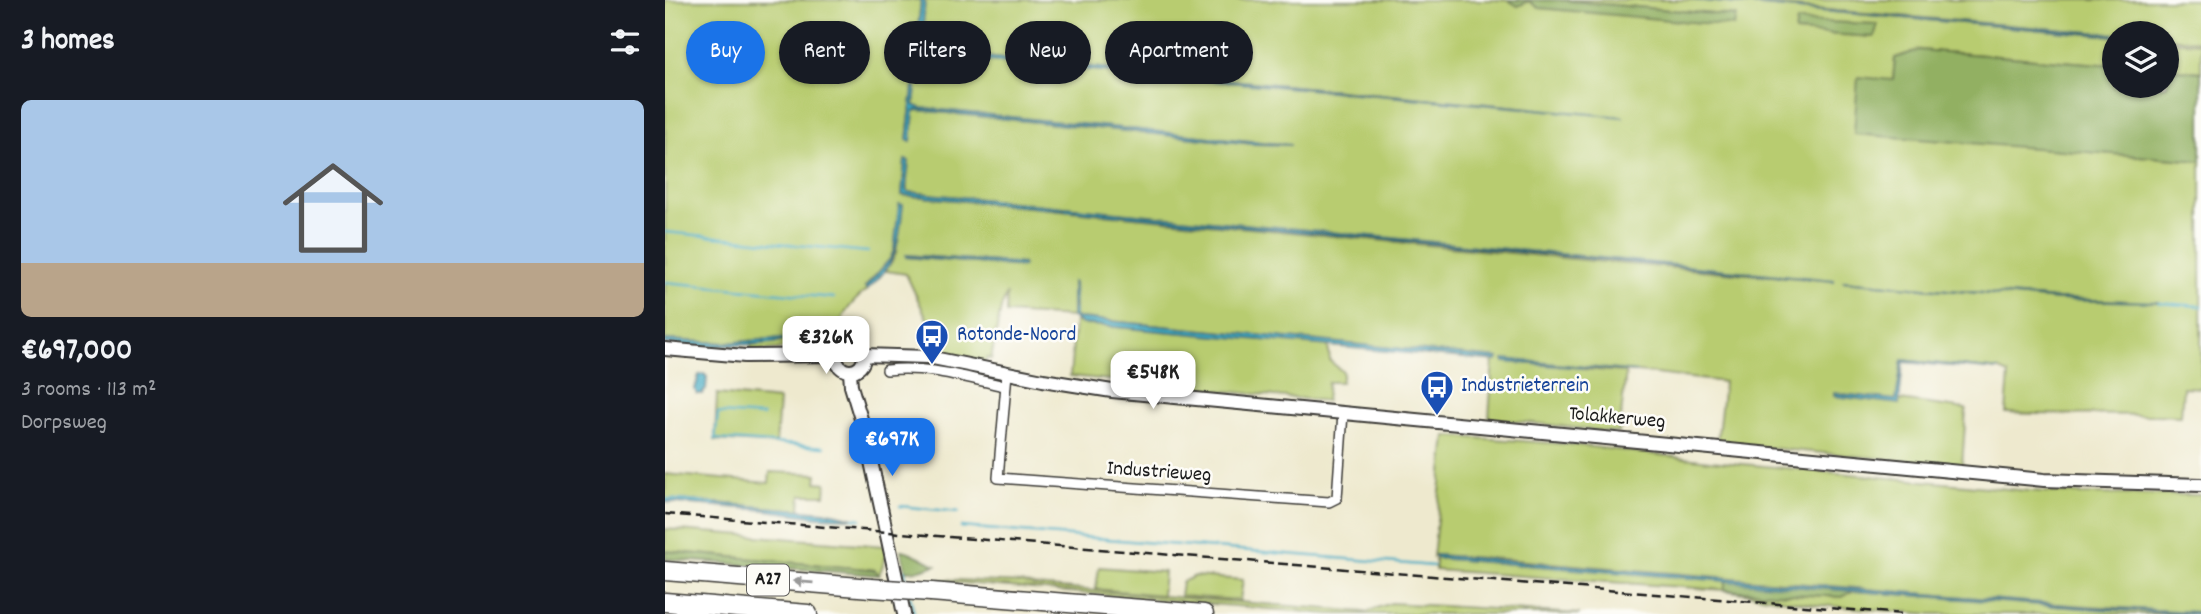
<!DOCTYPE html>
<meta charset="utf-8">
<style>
body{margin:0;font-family:Dekko,sans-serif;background:#242831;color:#f1f3f6;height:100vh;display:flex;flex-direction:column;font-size:26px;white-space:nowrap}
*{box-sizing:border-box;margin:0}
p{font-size:23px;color:#9ea1a6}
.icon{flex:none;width:38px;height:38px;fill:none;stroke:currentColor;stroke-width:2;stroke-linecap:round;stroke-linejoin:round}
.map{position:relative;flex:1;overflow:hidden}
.drawer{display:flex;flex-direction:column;background:#171b24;width:665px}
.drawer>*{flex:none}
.hud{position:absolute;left:21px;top:21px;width:665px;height:63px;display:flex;gap:14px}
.controls{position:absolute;left:1437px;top:21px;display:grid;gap:14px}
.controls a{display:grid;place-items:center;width:77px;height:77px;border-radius:50%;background:#171b24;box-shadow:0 2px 5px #0004;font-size:35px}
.price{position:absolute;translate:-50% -60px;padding:0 16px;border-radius:14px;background:#fff;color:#222;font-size:23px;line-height:46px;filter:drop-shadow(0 2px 4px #0008)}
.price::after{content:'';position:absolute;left:50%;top:42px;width:21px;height:16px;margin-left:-10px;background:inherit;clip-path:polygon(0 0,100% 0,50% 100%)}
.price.selected{background:#1a73e8;color:#fff}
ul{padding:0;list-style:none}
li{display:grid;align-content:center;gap:14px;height:371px;padding:0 21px}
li+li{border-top:2px solid #363941}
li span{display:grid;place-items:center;height:217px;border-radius:10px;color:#555}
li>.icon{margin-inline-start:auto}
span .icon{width:126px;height:126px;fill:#fffc;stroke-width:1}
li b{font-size:30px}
h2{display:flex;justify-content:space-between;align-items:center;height:84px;padding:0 21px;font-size:30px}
.pill{padding:0 24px;border-radius:32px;background:#171b24;box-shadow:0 2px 5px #0004;font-size:24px;line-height:63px}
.pill.selected{background:#1a73e8;color:#fff}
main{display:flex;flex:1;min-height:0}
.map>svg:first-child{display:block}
.green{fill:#b8cc6f;stroke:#6a7446;stroke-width:2;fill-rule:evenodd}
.forest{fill:#92b062;stroke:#57663f;stroke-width:2}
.water{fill:#43aac3;stroke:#306370;stroke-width:2}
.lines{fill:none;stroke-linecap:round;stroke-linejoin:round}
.stream{stroke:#43aac3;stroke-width:2.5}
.street-casing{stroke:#3c3b37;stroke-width:12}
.secondary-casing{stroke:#3c3b37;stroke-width:16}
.highway-casing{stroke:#3c3b37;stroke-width:21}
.street{stroke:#fff;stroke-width:9}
.secondary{stroke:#fff;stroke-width:12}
.highway{stroke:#fff;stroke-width:18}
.rail{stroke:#1c1c1c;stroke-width:2.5;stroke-dasharray:10 5;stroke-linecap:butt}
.highway-bridge-casing{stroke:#3c3b37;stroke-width:21;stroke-linecap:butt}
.highway-bridge{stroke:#fff;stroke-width:18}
.oneway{fill:#999}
.labels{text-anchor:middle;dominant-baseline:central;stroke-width:5;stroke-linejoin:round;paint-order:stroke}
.shield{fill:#fdfcf7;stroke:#605f5e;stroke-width:2}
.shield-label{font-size:19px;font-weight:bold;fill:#1c1c1c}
.transit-label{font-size:21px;fill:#164399;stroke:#fdfcf7;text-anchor:start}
.street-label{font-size:21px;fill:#1c1c1c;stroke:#fdfcf7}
</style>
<main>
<section class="drawer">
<h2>3 homes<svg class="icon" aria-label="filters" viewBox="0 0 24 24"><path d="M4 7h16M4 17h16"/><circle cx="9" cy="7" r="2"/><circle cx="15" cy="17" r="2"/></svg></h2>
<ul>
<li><span style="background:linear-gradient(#a9c7e8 75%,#b9a48a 0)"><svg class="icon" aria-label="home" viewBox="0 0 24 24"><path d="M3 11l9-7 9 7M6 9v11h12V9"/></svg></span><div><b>€697,000</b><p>3 rooms · 113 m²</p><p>Dorpsweg</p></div></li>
</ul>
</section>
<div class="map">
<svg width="1536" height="614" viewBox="0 0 1536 614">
<rect width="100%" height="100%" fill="#fdfcf7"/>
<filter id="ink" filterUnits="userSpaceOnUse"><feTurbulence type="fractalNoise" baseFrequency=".0143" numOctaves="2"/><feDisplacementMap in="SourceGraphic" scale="14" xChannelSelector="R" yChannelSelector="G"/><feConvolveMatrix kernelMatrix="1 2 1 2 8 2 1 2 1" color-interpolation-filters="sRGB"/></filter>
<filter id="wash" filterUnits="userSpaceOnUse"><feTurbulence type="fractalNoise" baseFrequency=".00686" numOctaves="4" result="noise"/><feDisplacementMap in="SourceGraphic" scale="28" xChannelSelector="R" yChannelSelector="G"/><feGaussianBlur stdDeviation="1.57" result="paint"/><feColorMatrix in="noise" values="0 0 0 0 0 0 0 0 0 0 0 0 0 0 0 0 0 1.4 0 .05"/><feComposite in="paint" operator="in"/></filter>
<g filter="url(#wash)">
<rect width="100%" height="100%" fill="#eee9ce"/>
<g class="green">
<path d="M0,0H256L248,76H252L255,55L867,108L255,51L260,0H843L853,5L864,1L1071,16L894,0H1027L1449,36V65L1254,50L1230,58L1228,80L1189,133L1536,161V388L1518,387L1516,416C1457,413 1399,416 1341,413L1344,374L1335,370L1237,360L1232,400L1234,403V400L1301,409L1297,466L1052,443L1059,382L973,372L917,369L961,372L954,433L824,418L828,358L413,318L410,317L408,283L407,317L341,313L342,293L336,308L326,359L322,358L319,362L278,354L260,347L262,338L281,337V325L264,323L241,274L221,271L231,254L235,205L229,250L225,259L200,287L202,290C188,301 173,316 174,335H137L130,339L135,338V342L126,345V348L86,351V345L117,341L116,338L60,343L0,340ZM1133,21L1201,24H1212L1209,37L1131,32ZM248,87H251L249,106L255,108L615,144H589L252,110L249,112L245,141L242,140ZM240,161L242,192L1169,281L961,264L237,195ZM241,255L358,264L357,267L241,257ZM1177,281L1392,299L1466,301L1393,300Z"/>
<path d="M1045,0H1536V41L1502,38V33L1449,34Z"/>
<path d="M1502,41L1536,43V72L1502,69Z"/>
<path d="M410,321L417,324L663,345L665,361L678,372L676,382H663L661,401L405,376Z"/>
<path d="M52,394L114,400L111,444L50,440Z"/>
<path d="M781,436L902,444L1045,461L1364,491L1416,494L1536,495V613L1360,602L838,559L770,555L768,557Z"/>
<path d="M105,472L152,474L151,482L161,483L160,495H136L135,510L0,499V474L104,483Z"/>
<path d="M0,529L220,546L222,554L214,575L210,570L202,569L0,551Z"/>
<path d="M770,558L1061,580L1060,590L1177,597L1189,591L1526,614H1266L1153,605L1059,590L770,570Z"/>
<path d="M434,567L499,572L497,595L431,589Z"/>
<path d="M530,576L578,580L575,600L515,596L517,582Z"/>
<path d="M274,579L356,583L369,586L701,612L726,603L915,614H665L273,581Z"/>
</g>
<g class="forest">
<path d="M843,0H894L1071,16L1069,26L873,8L864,1L853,6Z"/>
<path d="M1132,21L1213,24L1209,37L1130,32Z"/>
<path d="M1254,50L1449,65V86H1502V69L1536,72V161L1189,134L1193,77L1228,80L1230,58Z"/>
<path d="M236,550C245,550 261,561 271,565L255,570L241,571Z"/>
<path d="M0,551L202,569L210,570L214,575L0,559Z"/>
<path d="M1061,580L1189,591L1177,597L1059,590Z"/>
</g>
<g class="water">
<path d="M256,0H260L256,51L959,117L256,55L252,77L248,76Z"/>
<path d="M1027,0L1449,34V36Z"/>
<path d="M248,87H251L249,105L256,108L626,145L589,144L252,110L249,112L246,141L242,140Z"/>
<path d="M240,160L244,161L241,190L243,192L1169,280V281L237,195Z"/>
<path d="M234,204L238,205C233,246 234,261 202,290L200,288L225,259L229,250Z"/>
<path d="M241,255L358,264V267L241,257Z"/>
<path d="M1177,281L1392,299L1494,302L1393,300Z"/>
<path d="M407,282L409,283L410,317L413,318L833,358L832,361L417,324L407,317Z"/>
<path d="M116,338L118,340L109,343L41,347L0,344V340L60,343Z"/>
<path d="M839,359L973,372L839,362Z"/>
<path d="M1237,360L1335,370L1238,362L1234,404L1169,396V393L1231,400Z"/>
<path d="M39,374L42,377L41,389L37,394H32L30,389L34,375Z"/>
<path d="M0,499L138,510L169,513L189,518L153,517L101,510L0,502Z"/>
<path d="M770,555L1427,607L1532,612L1536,614L1429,609L1189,591L770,558Z"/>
</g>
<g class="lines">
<g class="stream">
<path d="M0,232L203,252"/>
<path d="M0,282L169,298"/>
<path d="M1494,303L1536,306"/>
<path d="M98,416L53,413L50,439L159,447"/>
<path d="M0,499L49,504"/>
<path d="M235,506L294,512"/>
<path d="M188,518L196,519"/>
<path d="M296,527L768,566"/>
<path d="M239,570L243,583"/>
<path d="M245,597L249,614"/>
</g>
</g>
</g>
<g filter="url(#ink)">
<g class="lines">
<defs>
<g id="street">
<path d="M222,370C262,365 301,378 340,386"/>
<path d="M342,373L333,478L664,502L672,498L678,413"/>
</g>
<g id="secondary">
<circle cx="185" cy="357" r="14"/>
<path d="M0,349L80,356L171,355"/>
<path d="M199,355L263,357L378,380L447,391L1379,480L1536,485"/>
<path d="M185,372L186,386L199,429L239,614"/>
</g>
<g id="highway">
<path d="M0,571L206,588"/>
<path d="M266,592L539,614"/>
<path d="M0,602L143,614"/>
</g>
</defs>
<use href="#street" class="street-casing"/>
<use href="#secondary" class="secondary-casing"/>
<use href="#highway" class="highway-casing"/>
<use href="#street" class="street"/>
<use href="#secondary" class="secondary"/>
<use href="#highway" class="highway"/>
<path class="rail" d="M0,514L1238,614"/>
<defs>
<path id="highway-bridge" d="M206,588L266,592"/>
</defs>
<use href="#highway-bridge" class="highway-bridge-casing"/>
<use href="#highway-bridge" class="highway-bridge"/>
</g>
<defs><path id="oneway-solid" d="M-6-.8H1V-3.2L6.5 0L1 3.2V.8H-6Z" transform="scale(1.75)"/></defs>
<use class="oneway" href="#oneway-solid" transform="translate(138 582) rotate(-175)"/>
</g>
<defs>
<symbol id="bus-pin" viewBox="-11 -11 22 30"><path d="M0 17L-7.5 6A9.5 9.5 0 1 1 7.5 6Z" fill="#1a4fb4" stroke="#fdfcf7"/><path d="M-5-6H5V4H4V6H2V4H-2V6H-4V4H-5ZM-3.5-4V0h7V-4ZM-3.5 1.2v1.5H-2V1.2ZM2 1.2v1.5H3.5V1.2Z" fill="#fff"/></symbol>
</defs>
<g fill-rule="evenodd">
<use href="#bus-pin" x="248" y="317" width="38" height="52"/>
<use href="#bus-pin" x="753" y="368" width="38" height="52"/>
</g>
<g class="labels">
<rect class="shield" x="82" y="564.5" width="42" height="31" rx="5"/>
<g class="shield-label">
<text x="103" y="580">A27</text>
</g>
<g class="transit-label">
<text x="292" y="336">Rotonde-Noord</text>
<text x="796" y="387">Industrieterrein</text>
</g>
<g class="street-label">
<text transform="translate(952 419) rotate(5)">Tolakkerweg</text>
<text transform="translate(494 473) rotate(4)">Industrieweg</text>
</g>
</g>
</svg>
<div class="controls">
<a><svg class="icon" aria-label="layers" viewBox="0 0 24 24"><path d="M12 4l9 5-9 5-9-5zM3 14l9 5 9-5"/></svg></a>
</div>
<b class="price" style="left:161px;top:376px">€326K</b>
<b class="price" style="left:488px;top:411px">€548K</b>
<b class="price selected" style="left:227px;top:478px">€697K</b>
<div class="hud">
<a class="pill selected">Buy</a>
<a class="pill">Rent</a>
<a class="pill">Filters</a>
<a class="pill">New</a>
<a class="pill">Apartment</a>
</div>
</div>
</main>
